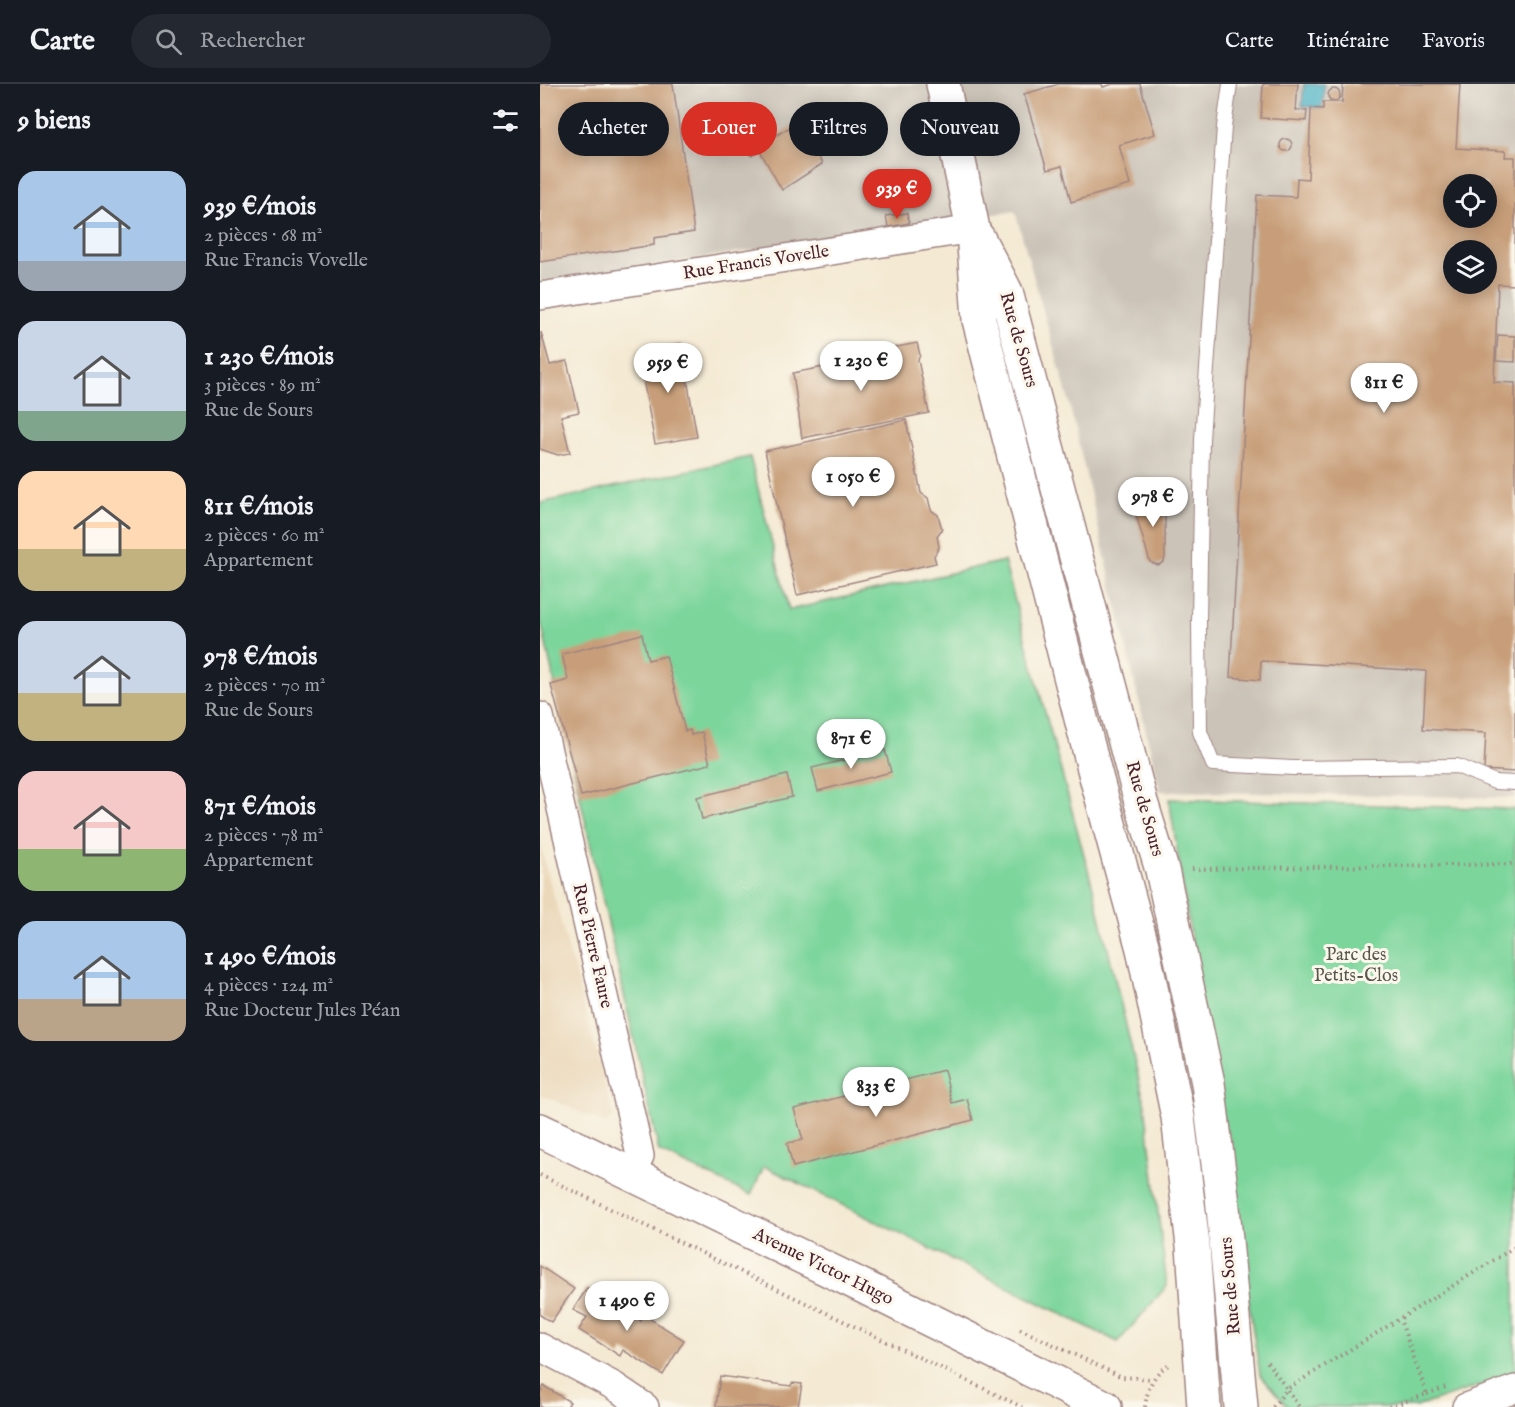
<!DOCTYPE html>
<html lang="fr">
<meta charset="utf-8">
<style>
body{margin:0;font-family:"IM FELL English",serif;background:#242831;color:#f1f3f6;height:100vh;display:flex;flex-direction:column;font-size:22px;white-space:nowrap}
*{box-sizing:border-box;margin:0}
p{font-size:20px;color:#9ea1a6}
.icon{flex:none;width:33px;height:33px;fill:none;stroke:currentColor;stroke-width:2;stroke-linecap:round;stroke-linejoin:round}
.map{position:relative;flex:1;overflow:hidden}
.panel{display:flex;flex-direction:column;background:#171b24;width:540px}
.panel>*{flex:none}
.hud{position:absolute;left:18px;top:18px;width:570px;height:54px;display:flex;gap:12px}
.controls{position:absolute;left:903px;top:90px;display:grid;gap:12px}
.controls a{display:grid;place-items:center;width:54px;height:54px;border-radius:50%;background:#171b24;box-shadow:0 3px 15px #0003;font-size:30px}
.price{position:absolute;translate:-50% -51px;padding:0 14px;border-radius:21px;background:#fff;color:#222;font-size:20px;line-height:39px;filter:drop-shadow(0 2px 3px #0008)}
.price::after{content:'';position:absolute;left:50%;top:36px;width:18px;height:14px;margin-left:-9px;background:inherit;clip-path:polygon(0 0,100% 0,50% 100%)}
.price.selected{background:#d93025;color:#fff}
ul{padding:0;list-style:none}
li{display:flex;align-items:center;gap:18px;height:150px;padding:0 18px}
li span{display:grid;place-items:center;flex:none;width:168px;height:120px;border-radius:18px;color:#555}
li>.icon{margin-inline-start:auto}
span .icon{width:72px;height:72px;fill:#fffc;stroke-width:1}
li b{font-size:26px}
h2{display:flex;justify-content:space-between;align-items:center;height:72px;padding:0 18px;font-size:26px}
.tag{padding:0 21px;border-radius:27px;background:#171b24;box-shadow:0 3px 15px #0003;font-size:21px;line-height:54px}
.tag.selected{background:#d93025;color:#fff}
header{display:flex;align-items:center;gap:36px;box-sizing:border-box;height:84px;padding:0 30px;background:#171b24;border-bottom:2px solid #363941}
header strong{font-size:28px}
nav{display:flex;gap:33px;margin-inline-start:auto;font-size:21px}
.search{width:420px;height:54px;background:#242831;display:flex;align-items:center;gap:15px;box-sizing:border-box;padding:0 21px;border-radius:33px;color:#9ea1a6;font-size:22px}
main{display:flex;flex:1;min-height:0}
.map>svg:first-child{display:block}
.built{fill:#ebd8ba}
.industrial{fill:#cbc3b8;fill-rule:evenodd}
.green{fill:#7cd59b;stroke:#637a63;stroke-width:1.5}
.water{fill:#46b0c5;stroke:#486878;stroke-width:1.5}
.building{fill:#c79e79;fill-rule:evenodd}
.lines{fill:none;stroke-linecap:round;stroke-linejoin:round}
.service-casing{stroke:#9f8480;stroke-width:16}
.minor-casing{stroke:#9f8480;stroke-width:30}
.secondary-casing{stroke:#9f8480;stroke-width:36}
.path{stroke:#9f8480;stroke-width:4;stroke-dasharray:1.5 4.5;stroke-linecap:butt}
.service{stroke:#fff;stroke-width:14}
.minor{stroke:#fff;stroke-width:27}
.secondary{stroke:#fff;stroke-width:33}
.labels{text-anchor:middle;dominant-baseline:central;stroke-width:6;stroke-linejoin:round;paint-order:stroke}
.street-label{font-size:18px;fill:#4a1f2b;stroke:#fbf7ec}
.park-label{font-size:18px;fill:#59564d;stroke:#fbf7ec}
</style>
<header>
<strong>Carte</strong>
<div class="search"><svg class="icon" aria-label="search" viewBox="0 0 24 24"><circle cx="10" cy="10" r="6"/><path d="M15 15l6 6"/></svg>Rechercher</div>
<nav><a>Carte</a><a>Itinéraire</a><a>Favoris</a></nav>
</header>
<main>
<section class="panel">
<h2>9 biens<svg class="icon" aria-label="filters" viewBox="0 0 24 24"><path d="M4 7h16M4 17h16"/><circle cx="9" cy="7" r="2"/><circle cx="15" cy="17" r="2"/></svg></h2>
<ul>
<li><span style="background:linear-gradient(#a9c7e8 75%,#9aa5b1 0)"><svg class="icon" aria-label="home" viewBox="0 0 24 24"><path d="M3 11l9-7 9 7M6 9v11h12V9"/></svg></span><div><b>939 €/mois</b><p>2 pièces · 68 m²</p><p>Rue Francis Vovelle</p></div></li>
<li><span style="background:linear-gradient(#c9d6e8 75%,#7fa58c 0)"><svg class="icon" aria-label="home" viewBox="0 0 24 24"><path d="M3 11l9-7 9 7M6 9v11h12V9"/></svg></span><div><b>1 230 €/mois</b><p>3 pièces · 89 m²</p><p>Rue de Sours</p></div></li>
<li><span style="background:linear-gradient(#ffd9b3 65%,#c2b280 0)"><svg class="icon" aria-label="home" viewBox="0 0 24 24"><path d="M3 11l9-7 9 7M6 9v11h12V9"/></svg></span><div><b>811 €/mois</b><p>2 pièces · 60 m²</p><p>Appartement</p></div></li>
<li><span style="background:linear-gradient(#c9d6e8 60%,#c2b280 0)"><svg class="icon" aria-label="home" viewBox="0 0 24 24"><path d="M3 11l9-7 9 7M6 9v11h12V9"/></svg></span><div><b>978 €/mois</b><p>2 pièces · 70 m²</p><p>Rue de Sours</p></div></li>
<li><span style="background:linear-gradient(#f6c9c9 65%,#8fb573 0)"><svg class="icon" aria-label="home" viewBox="0 0 24 24"><path d="M3 11l9-7 9 7M6 9v11h12V9"/></svg></span><div><b>871 €/mois</b><p>2 pièces · 78 m²</p><p>Appartement</p></div></li>
<li><span style="background:linear-gradient(#a9c7e8 65%,#b9a48a 0)"><svg class="icon" aria-label="home" viewBox="0 0 24 24"><path d="M3 11l9-7 9 7M6 9v11h12V9"/></svg></span><div><b>1 490 €/mois</b><p>4 pièces · 124 m²</p><p>Rue Docteur Jules Péan</p></div></li>
</ul>
</section>
<div class="map">
<svg width="975" height="1323" viewBox="0 0 975 1323">
<rect width="100%" height="100%" fill="#fbf7ec"/>
<filter id="ink" filterUnits="userSpaceOnUse"><feTurbulence type="fractalNoise" baseFrequency=".0167" numOctaves="2"/><feDisplacementMap in="SourceGraphic" scale="12" xChannelSelector="R" yChannelSelector="G"/><feConvolveMatrix kernelMatrix="1 2 1 2 8 2 1 2 1" color-interpolation-filters="sRGB"/></filter>
<filter id="wash" filterUnits="userSpaceOnUse"><feTurbulence type="fractalNoise" baseFrequency=".008" numOctaves="4" result="noise"/><feDisplacementMap in="SourceGraphic" scale="24" xChannelSelector="R" yChannelSelector="G"/><feGaussianBlur stdDeviation="1.35" result="paint"/><feColorMatrix in="noise" values="0 0 0 0 0 0 0 0 0 0 0 0 0 0 0 0 0 1.4 0 .05"/><feComposite in="paint" operator="in"/></filter>
<g filter="url(#wash)">
<rect width="100%" height="100%" fill="#f4ead4"/>
<path class="built" d="M0,761L74,1033L65,1040L0,1010Z"/>
<path class="industrial" d="M0,0H975V714L620,707L528,314L475,127L0,198ZM914,100H946V134H914ZM914,166H946V200H914Z"/>
<g class="green">
<path d="M210,373L249,526L464,477L556,815L605,1021L627,1202L578,1258L224,1082L211,1111L119,1068L0,534V419Z"/>
<path d="M629,715L975,725V1290L876,1323H748L720,1291Z"/>
</g>
<path class="water" d="M764,0H784L783,24L762,22Z"/>
<g id="blocks">
<g class="building">
<path d="M0,0H133L154,148L114,154V161L0,178Z"/>
<path d="M519,0H562L563,3L573,0H600L615,50L579,61L590,101L531,118L522,82L507,86L484,10Z"/>
<path d="M723,0H758L756,26L767,27L766,37L721,34Z"/>
<path d="M803,0H920L916,64L966,67L965,73H975V201L958,200L954,298L975,299V688L944,686L946,649L883,645L886,587L721,577L720,596L690,593L717,111L756,113L757,94L768,95L771,24L783,25V18H802ZM914,100H946V134H914ZM914,166H946V200H914Z"/>
<circle cx="794" cy="11" r="6"/>
<path d="M205,31L210,41L216,37L228,56L259,38L282,80L242,106L220,67L212,72L198,48L202,46L197,36Z"/>
<circle cx="746" cy="61" r="6"/>
<path d="M367,129L369,139L348,143L346,132Z"/>
<path d="M1,248L10,281L27,277L39,328L21,332L30,369L18,371L0,365Z"/>
<path d="M958,251L975,252V278L956,277Z"/>
<path d="M377,259L380,271L378,276L389,329L262,354L253,289L328,274L331,268Z"/>
<path d="M141,260L157,353L115,360L98,268Z"/>
<path d="M366,336L381,409L388,414L391,426L398,431L402,445L397,452L399,463L394,472L396,479L257,511L225,367Z"/>
<path d="M625,412V473L624,478L618,481L610,478L593,421Z"/>
<path d="M102,550L108,576L126,572L145,647L150,646L151,651L162,648L170,680L41,712L11,601L28,596L22,570Z"/>
<path d="M345,666L351,688L278,707L272,684Z"/>
<path d="M247,691L252,713L162,735L157,713Z"/>
<path d="M404,986L412,1019L427,1015L433,1036L253,1083L247,1059L263,1056L254,1025Z"/>
<path d="M0,1182L34,1205L11,1238L0,1231Z"/>
<path d="M47,1204L101,1237L104,1231L144,1256L123,1291L83,1266L80,1272L39,1246L47,1233L33,1226Z"/>
<path d="M180,1292L251,1302L252,1299L262,1300L258,1323H176Z"/>
<path d="M4,1302L30,1318L27,1323H0V1309Z"/>
</g>
</g>
</g>
<g filter="url(#ink)">
<use href="#blocks" fill-opacity="0" stroke="#9f8480" stroke-width="1.5"/>
<g class="lines">
<defs>
<path id="service" d="M690,0L684,43L662,355L659,537L660,648L673,680L753,684L917,682L955,698L975,699"/>
<g id="minor">
<path d="M0,212L433,145"/>
<path d="M0,632L98,1062L100,1072L92,1091"/>
<path d="M0,1263L74,1302L105,1323"/>
<path d="M926,1323L975,1305"/>
</g>
<g id="secondary">
<path d="M403,0L433,145L439,236L554,685L603,865L638,1033L653,1162L664,1323"/>
<path d="M438,154L466,208L601,718L622,786L668,999L682,1112L701,1323"/>
<path d="M0,1046L320,1201L565,1323"/>
</g>
</defs>
<use href="#service" class="service-casing"/>
<use href="#minor" class="minor-casing"/>
<use href="#secondary" class="secondary-casing"/>
<g class="path">
<path d="M652,785L975,780"/>
<path d="M0,1091L482,1323"/>
<path d="M480,1245L582,1293L613,1295"/>
<path d="M727,1278L747,1305L975,1163"/>
<path d="M887,1310L909,1302"/>
<path d="M605,1323C607,1305 614,1287 631,1280"/>
<path d="M733,1323L747,1305L759,1323"/>
<path d="M849,1323L887,1310L860,1235"/>
</g>
<use href="#service" class="service"/>
<use href="#minor" class="minor"/>
<use href="#secondary" class="secondary"/>
</g>
</g>
<g class="labels">
<g class="street-label">
<text transform="translate(216 179) rotate(-9)">Rue Francis Vovelle</text>
<text transform="translate(478 256) rotate(74)">Rue de Sours</text>
<text transform="translate(604 725) rotate(74)">Rue de Sours</text>
<text transform="translate(52 862) rotate(77)">Rue Pierre Faure</text>
<text transform="translate(283 1183) rotate(26)">Avenue Victor Hugo</text>
<text transform="translate(691 1202) rotate(-95)">Rue de Sours</text>
</g>
<g class="park-label">
<text x="816" y="871">Parc des<tspan x="816" dy="21">Petits-Clos</tspan></text>
</g>
</g>
</svg>
<div class="controls">
<a><svg class="icon" aria-label="locate" viewBox="0 0 24 24"><circle cx="12" cy="12" r="6"/><path d="M12 2v4M12 18v4M2 12h4M18 12h4"/></svg></a>
<a><svg class="icon" aria-label="layers" viewBox="0 0 24 24"><path d="M12 4l9 5-9 5-9-5zM3 14l9 5 9-5"/></svg></a>
</div>
<b class="price selected" style="left:357px;top:136px">939 €</b>
<b class="price" style="left:321px;top:308px">1 230 €</b>
<b class="price" style="left:128px;top:310px">959 €</b>
<b class="price" style="left:844px;top:330px">811 €</b>
<b class="price" style="left:313px;top:424px">1 050 €</b>
<b class="price" style="left:613px;top:444px">978 €</b>
<b class="price" style="left:311px;top:686px">871 €</b>
<b class="price" style="left:336px;top:1034px">833 €</b>
<b class="price" style="left:87px;top:1248px">1 490 €</b>
<div class="hud">
<a class="tag">Acheter</a>
<a class="tag selected">Louer</a>
<a class="tag">Filtres</a>
<a class="tag">Nouveau</a>
</div>
</div>
</main>
